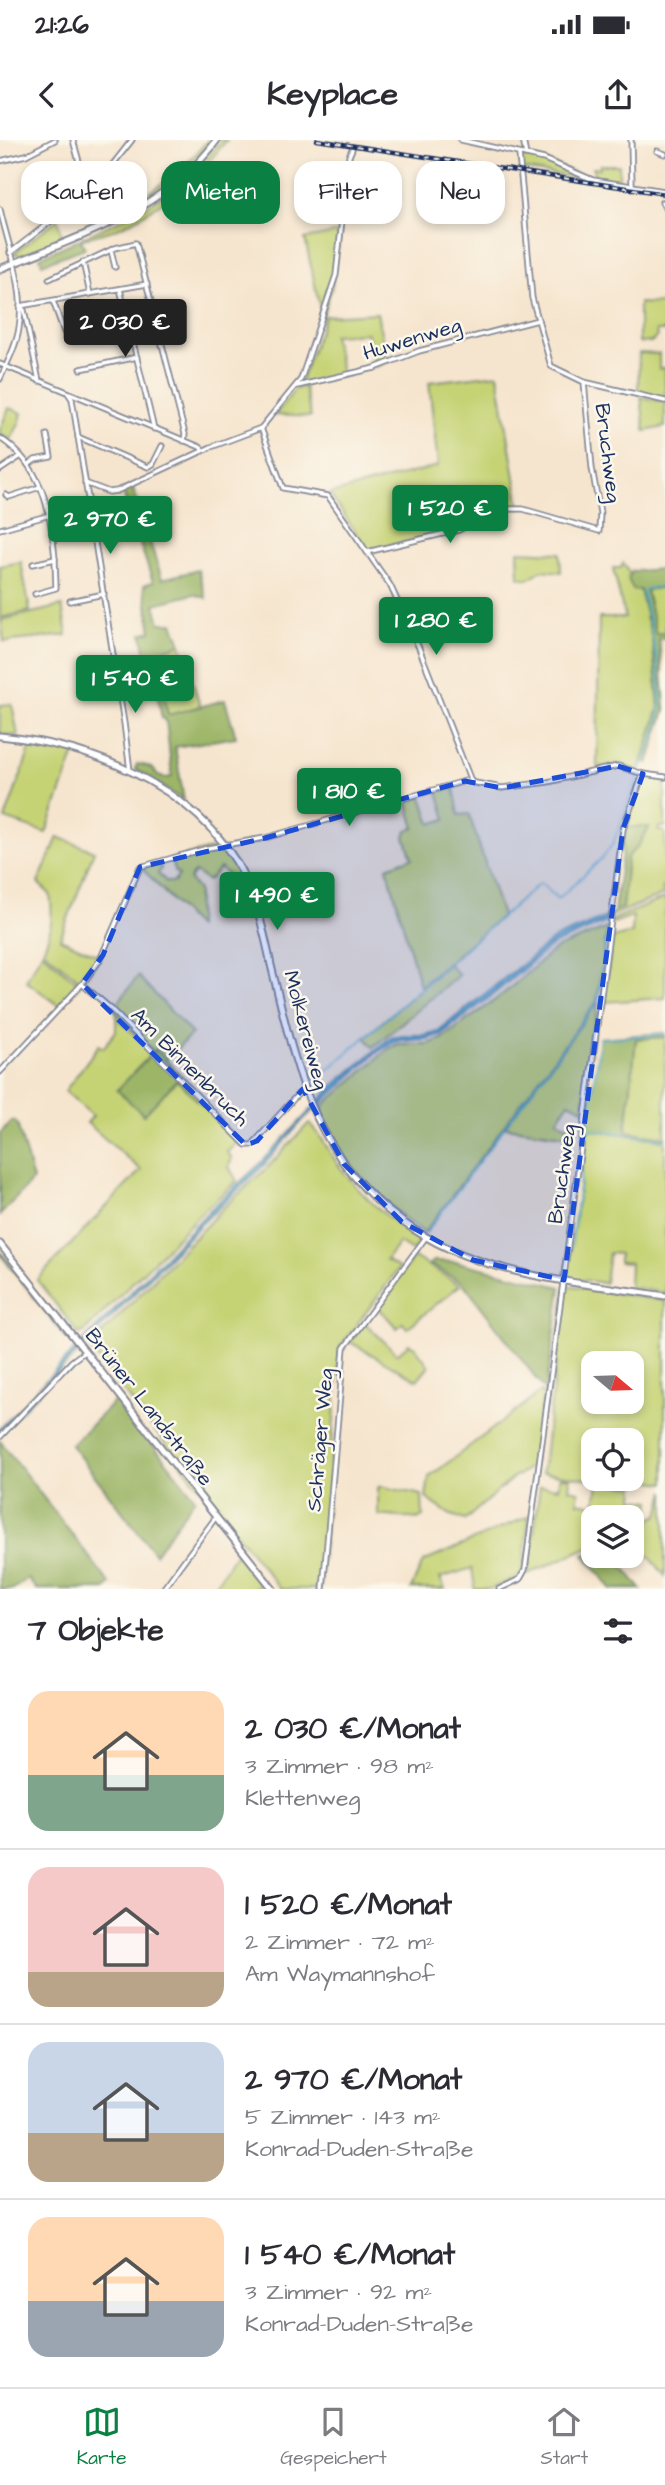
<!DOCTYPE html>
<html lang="de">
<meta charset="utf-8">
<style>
body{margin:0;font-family:"Architects Daughter",sans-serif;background:#f2f2f3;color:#2b2b33;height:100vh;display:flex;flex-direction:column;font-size:26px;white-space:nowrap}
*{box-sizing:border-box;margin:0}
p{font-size:23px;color:#7c7c81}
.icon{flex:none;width:38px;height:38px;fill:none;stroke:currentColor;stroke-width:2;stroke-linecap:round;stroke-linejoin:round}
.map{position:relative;height:1449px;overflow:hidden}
.drawer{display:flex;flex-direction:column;background:#fff;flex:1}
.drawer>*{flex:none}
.top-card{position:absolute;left:21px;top:21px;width:623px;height:63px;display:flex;gap:14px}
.needle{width:46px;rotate:109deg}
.tools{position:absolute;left:581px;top:1211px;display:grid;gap:14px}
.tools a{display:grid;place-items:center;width:63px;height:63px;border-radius:14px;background:#fff;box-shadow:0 4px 10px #0003;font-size:35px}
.price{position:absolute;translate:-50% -60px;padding:0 16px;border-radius:7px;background:#0b8043;color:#fff;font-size:23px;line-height:46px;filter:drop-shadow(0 2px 4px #0008)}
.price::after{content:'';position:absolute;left:50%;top:42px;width:21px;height:16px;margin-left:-10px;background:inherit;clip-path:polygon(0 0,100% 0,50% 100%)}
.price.on{background:#222;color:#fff}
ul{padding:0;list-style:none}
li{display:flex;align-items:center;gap:21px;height:175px;padding:0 28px}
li+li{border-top:2px solid #e1e1e2}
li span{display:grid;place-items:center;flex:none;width:196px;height:140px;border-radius:21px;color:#555}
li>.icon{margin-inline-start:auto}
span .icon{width:84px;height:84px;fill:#fffc;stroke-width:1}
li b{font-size:30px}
h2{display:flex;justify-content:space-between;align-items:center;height:84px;padding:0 28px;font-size:30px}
.tag{padding:0 24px;border-radius:21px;background:#fff;box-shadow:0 4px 10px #0003;font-size:24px;line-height:63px}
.tag.on{background:#0b8043;color:#fff}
.status{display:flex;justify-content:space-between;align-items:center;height:49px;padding:0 35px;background:#fff;direction:ltr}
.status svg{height:19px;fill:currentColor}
header{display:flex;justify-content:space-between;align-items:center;height:91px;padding:0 28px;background:#fff;font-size:32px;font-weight:700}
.tabs{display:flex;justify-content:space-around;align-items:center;height:98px;border-top:2px solid #e1e1e2;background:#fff;font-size:19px;color:#7c7c81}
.tabs a{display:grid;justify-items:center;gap:4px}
.tabs .on{color:#0b8043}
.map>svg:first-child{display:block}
.green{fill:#c6d374;stroke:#708169;stroke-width:2;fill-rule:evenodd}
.forest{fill:#9cb566;stroke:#5c7262;stroke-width:2}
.water{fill:#48abc8;stroke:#326d93;stroke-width:2}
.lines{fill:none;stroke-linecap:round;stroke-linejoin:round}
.stream{stroke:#48abc8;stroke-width:2}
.minor-casing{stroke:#888a96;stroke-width:7}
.major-casing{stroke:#888a96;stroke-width:9}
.minor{stroke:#fff;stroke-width:3.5}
.major{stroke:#fff;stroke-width:5}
.rail-casing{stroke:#1b2f5e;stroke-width:4.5}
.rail{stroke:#fbf7ec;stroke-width:2;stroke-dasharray:5;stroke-linecap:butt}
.marked{fill:#1d4ed8;fill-opacity:0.2;stroke:#1d4ed8;stroke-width:5;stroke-dasharray:14 9;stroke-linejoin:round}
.labels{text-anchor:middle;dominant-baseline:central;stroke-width:5;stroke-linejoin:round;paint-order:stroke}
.street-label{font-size:21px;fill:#1b2f5e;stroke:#fbf7ec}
</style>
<div class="status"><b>21:26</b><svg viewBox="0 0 49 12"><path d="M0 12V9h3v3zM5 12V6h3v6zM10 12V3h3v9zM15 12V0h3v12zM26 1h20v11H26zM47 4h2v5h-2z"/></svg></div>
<header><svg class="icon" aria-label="back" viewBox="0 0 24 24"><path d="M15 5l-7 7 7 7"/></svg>Keyplace<svg class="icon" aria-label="share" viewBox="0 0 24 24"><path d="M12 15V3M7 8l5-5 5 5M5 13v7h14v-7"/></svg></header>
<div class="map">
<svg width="665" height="1449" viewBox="0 0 665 1449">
<rect width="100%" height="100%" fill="#fbf7ec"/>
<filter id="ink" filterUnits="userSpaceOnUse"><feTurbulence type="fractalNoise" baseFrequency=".0143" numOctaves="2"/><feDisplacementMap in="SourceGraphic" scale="14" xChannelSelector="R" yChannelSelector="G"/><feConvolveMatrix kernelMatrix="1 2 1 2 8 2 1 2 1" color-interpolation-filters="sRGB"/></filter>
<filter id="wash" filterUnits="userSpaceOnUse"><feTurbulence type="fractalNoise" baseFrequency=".00686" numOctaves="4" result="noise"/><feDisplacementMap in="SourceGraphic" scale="28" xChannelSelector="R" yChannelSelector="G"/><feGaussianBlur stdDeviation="1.57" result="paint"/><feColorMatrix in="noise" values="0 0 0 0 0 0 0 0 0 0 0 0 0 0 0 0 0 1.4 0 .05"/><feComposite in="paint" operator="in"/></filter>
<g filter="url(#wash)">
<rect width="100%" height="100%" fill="#f6e5ce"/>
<g class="green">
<path d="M208,0H213C165,63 91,87 20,116L14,113L58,79L62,96C118,74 169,48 208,0Z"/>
<path d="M221,0H227C196,39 164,65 122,86C109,93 95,94 81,100V98C139,73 181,51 221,0Z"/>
<path d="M524,16L543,20L596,41L521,29L520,20Z"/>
<path d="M600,25H619V43L595,38L593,28H600Z"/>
<path d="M340,92L332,147L322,177L305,99Z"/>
<path d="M639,163L665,164V191H656L657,197L651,202L639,203Z"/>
<path d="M377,173L387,222L375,227L367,193L333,195L342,235L302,244L301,240L325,176Z"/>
<path d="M639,213L659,214V229L665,228V258L638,252Z"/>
<path d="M498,234L520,368H475L459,389L368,411L330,354L438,326L429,242Z"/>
<path d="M304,246L311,277L275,275L295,249Z"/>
<path d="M641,257L665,262V287L645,291Z"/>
<path d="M9,268L22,273L20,281L10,302L7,300L8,298L0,295V289Z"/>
<path d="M518,411L560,413L561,432L542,430L528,439L519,437Z"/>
<path d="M21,422L30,471L0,478V426Z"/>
<path d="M623,423L640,450L647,478H644L647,479L652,498L659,567L658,578L639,630L619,624L597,627L599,478H625L613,428H621Z"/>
<path d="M665,447V493L656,494L645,450Z"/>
<path d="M62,466L67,495L4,502L1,480Z"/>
<path d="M181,504L200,566L168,575L157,512Z"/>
<path d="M12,564L18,596L0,594V565Z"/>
<path d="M32,604L75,613L46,693L5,679Z"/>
<path d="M645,636L665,639V687H659L658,691L665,692V743L662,751H665V754L613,775L614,771L622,768L627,717L638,706L649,688L626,687Z"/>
<path d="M454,647L459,675L469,674L502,776L420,846L387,727L412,718L405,697L407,690L415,688L407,661L422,657L431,684L446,679L438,652Z"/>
<path d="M58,697L94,711L60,799L101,816L82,842L43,810C52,791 53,774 50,754L38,743Z"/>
<path d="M222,708L236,729L250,760L240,766L239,745H230V737L220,728L208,741L195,732L189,739L198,750L197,787L141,727L160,723L161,729L158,734L167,742H174L179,735L175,732L171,720L207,710Z"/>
<path d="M665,758V858L604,862L612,798L632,793L633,776L613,783L614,779Z"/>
<path d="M607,788L597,861L424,1093C377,1059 347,1026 318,976L324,968L323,966L388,909L398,904H428L441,899L502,855L555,809Z"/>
<path d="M42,812L80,845L60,866L26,841Z"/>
<path d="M449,824L459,835L373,907L365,897Z"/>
<path d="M138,836L192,894L166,920L156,910L154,912L113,869Z"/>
<path d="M598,862L583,969L569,962L557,980L567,986L572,982L570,996L505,987Z"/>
<path d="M116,876L152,914L118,950L177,940L239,1001L227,1012L232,1018L229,1027L237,1041L204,1070L84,1192L79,1194L37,1140L141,1030L87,983L93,976L65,951L99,905L103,908L116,891Z"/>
<path d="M665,897V997L626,992L636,899Z"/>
<path d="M309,983C321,993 329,1013 340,1027C362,1056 389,1081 420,1099L412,1111L399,1103L386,1120L399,1128L340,1207L320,1449H280L89,1207L221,1070L267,1028Z"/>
<path d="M587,989L665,1000V1153L629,1147L630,1123L619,1122V1114L609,1113L605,1143L567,1138Z"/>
<path d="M414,1117L460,1145L407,1188L403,1183L397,1188L377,1166Z"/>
<path d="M566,1145L665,1161V1343L639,1339L638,1345L542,1333ZM593,1223H632V1262H593ZM593,1300H632V1339H593Z"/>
<path d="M365,1183L397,1214L409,1204L415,1207L429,1226L417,1240L350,1202Z"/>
<path d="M541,1252L543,1255L534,1323L518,1336L516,1335L465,1380L449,1374L426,1358L429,1337Z"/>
<path d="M560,1337L570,1338L569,1349L579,1351L577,1362L595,1365L598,1342L635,1347L634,1359L651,1361L649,1380L632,1388V1377H593V1405L528,1434L540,1346L558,1348Z"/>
<path d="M380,1346L422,1355L423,1377L419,1379L378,1375V1348Z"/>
<path d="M665,1351V1436L632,1394L648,1386L651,1379L659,1375Z"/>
<path d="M529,1376L522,1435L491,1449H475L472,1428L440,1438L445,1449H411L423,1422Z"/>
<path d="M237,1411L261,1441L256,1449H213Z"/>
</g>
<g class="forest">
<path d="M77,100H81L85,108L42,124L40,117Z"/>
<path d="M132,346L162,439L198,430L206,458L194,454L155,464L160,483H173L181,504L157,512L168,575L225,560L236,597L175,607L184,661L135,629L137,624C145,624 154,628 157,635L165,638L172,637L166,580L162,578L150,516H146L142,494L151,491L144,445L153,442L122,350Z"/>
<path d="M665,429V447L646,450L656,494L665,493V498L659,499L665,570L648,623L643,620L659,567L652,498L640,450H634L630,444L628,437L632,431Z"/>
<path d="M626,687H649L638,706L627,717L622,768L614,771Z"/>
<path d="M665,893V897L636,899L626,991L665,997V1000L587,989L600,898Z"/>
<path d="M156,909L201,956L197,960L177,940L144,975L117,950Z"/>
<path d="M13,980L17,983L33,1040L0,1075V993Z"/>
<path d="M0,1111L69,1196L66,1198L0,1114Z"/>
<path d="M434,1121L457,1122L561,1147L546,1251L463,1143L429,1124Z"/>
<path d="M117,1259L195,1358L155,1414L71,1305Z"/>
<path d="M0,1301L110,1444L105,1449H36L28,1438L13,1449H0Z"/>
<path d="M593,1411V1416H615L641,1449H612L584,1415Z"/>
</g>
<path class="water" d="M611,775V780L552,805L491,856L441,894L427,899L397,900L376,913L304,979L263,1026L199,1086L0,1293V1289L25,1262L211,1069L261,1023L335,944L391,897L404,895H425L438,891L555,798Z"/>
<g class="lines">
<g class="stream">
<path d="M646,449L665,446"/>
<path d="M640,631C647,612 659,590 660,569C663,533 650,486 642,451"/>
<path d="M594,943L600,899L665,894"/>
<path d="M307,945L314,942L540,743L558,759L601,719L613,704L639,635"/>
<path d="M589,989L665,999"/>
<path d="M426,1093L598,861L608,785"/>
<path d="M566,1138L594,946"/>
</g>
</g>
</g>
<g filter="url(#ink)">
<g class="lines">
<defs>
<g id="minor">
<path d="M73,0L88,54"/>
<path d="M461,0L544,19L593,40L665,51"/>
<path d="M523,0L526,15"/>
<path d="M631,0L632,46"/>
<path d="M657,11L665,14"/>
<path d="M0,21L26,15L55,0"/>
<path d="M662,62L665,68"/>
<path d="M0,69C8,106 26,149 19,188C17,205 7,223 0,239"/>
<path d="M111,110L115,127"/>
<path d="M10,113L95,47L132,0"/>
<path d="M83,122L90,154"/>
<path d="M49,139L115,108L136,103L185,294L184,301"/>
<path d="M120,149L154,289"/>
<path d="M53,161L64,192L93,188"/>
<path d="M0,224L200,307L203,310"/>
<path d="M81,229L137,217"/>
<path d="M39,241L24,170L20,166L147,144"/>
<path d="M584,242L665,261"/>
<path d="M297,246L375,228L419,211L538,180"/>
<path d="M68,253L72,259L124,583L130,631"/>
<path d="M261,288L283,348L328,356L390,445L419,508L471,641"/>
<path d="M78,297L148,327L153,324L162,306"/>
<path d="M0,298C43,326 51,372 55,419"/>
<path d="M28,325L35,320L51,317L47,295"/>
<path d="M0,330L21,316"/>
<path d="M85,343L109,352L117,351L211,307L261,288L301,239L336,135L349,16L352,9"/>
<path d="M6,355L9,357L40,347"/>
<path d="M0,389L89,364"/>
<path d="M367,412L459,390L464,387L472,372L481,369H523L599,391L600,373L592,328L584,242L551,226L532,158L519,14"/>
<path d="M33,424L55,419L56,448L35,454"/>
<path d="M70,461L104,454"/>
<path d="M82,844L110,868L246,1005H252L298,954L304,951"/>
<path d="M0,932L82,844L100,820L140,727L208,708L265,698L465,641L502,648L548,642L618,626L643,634L665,637"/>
<path d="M0,1297L72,1221L84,1212"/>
<path d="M163,1449L216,1377"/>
<path d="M323,1449L344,1208L426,1097"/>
<path d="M499,1449L520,1439L525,1430L623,689L643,634"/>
</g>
<g id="major">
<path d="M0,129C76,97 167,70 217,0"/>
<path d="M0,596C100,606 213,653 252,754C261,777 266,801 271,825C296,927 312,1016 403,1082C480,1138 575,1141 665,1156"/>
<path d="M0,1104L273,1449"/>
</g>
</defs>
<use href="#minor" class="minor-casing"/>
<use href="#major" class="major-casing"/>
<use href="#minor" class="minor"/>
<use href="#major" class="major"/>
<defs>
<path id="rail" d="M317,0L665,54"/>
</defs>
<use href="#rail" class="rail-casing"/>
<use href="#rail" class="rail"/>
</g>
</g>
<path class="marked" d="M618,626L643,634L623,689L564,1140L473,1120L402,1082L344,1024L303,949L257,1001L246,1005L82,844L103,815L140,727L265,698L465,641L502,648Z"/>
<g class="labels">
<g class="street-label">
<text transform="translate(412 199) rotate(-17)">Huwenweg</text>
<text transform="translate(608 313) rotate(83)">Bruchweg</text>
<text transform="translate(306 890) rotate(75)">Molkereiweg</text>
<text transform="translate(190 927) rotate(45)">Am Binnenbruch</text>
<text transform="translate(562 1034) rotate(-82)">Bruchweg</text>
<text transform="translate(149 1267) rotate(52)">Brüner Landstraße</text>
<text transform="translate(320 1300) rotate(-85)">Schräger Weg</text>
</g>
</g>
</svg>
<div class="tools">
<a><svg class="needle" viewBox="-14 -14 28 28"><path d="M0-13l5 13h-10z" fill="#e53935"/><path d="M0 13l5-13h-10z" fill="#7c7c81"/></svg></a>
<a><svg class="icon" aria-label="locate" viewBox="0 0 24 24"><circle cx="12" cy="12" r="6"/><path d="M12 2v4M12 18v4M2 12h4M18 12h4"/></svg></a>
<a><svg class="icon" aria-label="layers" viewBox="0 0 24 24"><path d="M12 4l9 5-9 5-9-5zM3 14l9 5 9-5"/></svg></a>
</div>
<b class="price on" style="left:125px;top:219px">2 030 €</b>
<b class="price" style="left:450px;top:405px">1 520 €</b>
<b class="price" style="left:110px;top:416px">2 970 €</b>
<b class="price" style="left:436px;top:517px">1 280 €</b>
<b class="price" style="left:135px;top:575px">1 540 €</b>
<b class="price" style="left:349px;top:688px">1 810 €</b>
<b class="price" style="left:277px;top:792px">1 490 €</b>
<div class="top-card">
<a class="tag">Kaufen</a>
<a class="tag on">Mieten</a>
<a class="tag">Filter</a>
<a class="tag">Neu</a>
</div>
</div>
<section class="drawer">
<h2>7 Objekte<svg class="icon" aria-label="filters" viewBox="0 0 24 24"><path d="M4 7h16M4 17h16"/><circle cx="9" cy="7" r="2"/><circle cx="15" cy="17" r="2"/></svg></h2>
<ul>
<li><span style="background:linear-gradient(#ffd9b3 60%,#7fa58c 0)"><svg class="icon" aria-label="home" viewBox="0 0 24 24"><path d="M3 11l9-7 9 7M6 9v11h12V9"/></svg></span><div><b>2 030 €/Monat</b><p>3 Zimmer · 98 m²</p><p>Klettenweg</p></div></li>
<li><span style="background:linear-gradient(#f6c9c9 75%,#b9a48a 0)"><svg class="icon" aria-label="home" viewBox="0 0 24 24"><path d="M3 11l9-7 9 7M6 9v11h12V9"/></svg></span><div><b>1 520 €/Monat</b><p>2 Zimmer · 72 m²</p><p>Am Waymannshof</p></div></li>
<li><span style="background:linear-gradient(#c9d6e8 65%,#b9a48a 0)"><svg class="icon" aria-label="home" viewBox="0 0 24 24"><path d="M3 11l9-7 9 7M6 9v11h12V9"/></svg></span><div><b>2 970 €/Monat</b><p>5 Zimmer · 143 m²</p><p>Konrad-Duden-Straße</p></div></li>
<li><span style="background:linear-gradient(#ffd9b3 60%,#9aa5b1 0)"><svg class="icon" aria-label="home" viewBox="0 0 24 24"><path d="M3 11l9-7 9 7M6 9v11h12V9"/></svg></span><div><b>1 540 €/Monat</b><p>3 Zimmer · 92 m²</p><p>Konrad-Duden-Straße</p></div></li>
</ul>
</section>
<nav class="tabs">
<a class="on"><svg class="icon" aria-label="map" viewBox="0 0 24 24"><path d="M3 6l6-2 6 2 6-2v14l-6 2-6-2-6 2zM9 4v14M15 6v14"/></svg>Karte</a>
<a><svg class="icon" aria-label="saved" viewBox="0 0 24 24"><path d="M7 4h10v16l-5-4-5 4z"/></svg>Gespeichert</a>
<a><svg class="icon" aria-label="home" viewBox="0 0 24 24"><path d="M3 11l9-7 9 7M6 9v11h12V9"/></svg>Start</a>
</nav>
